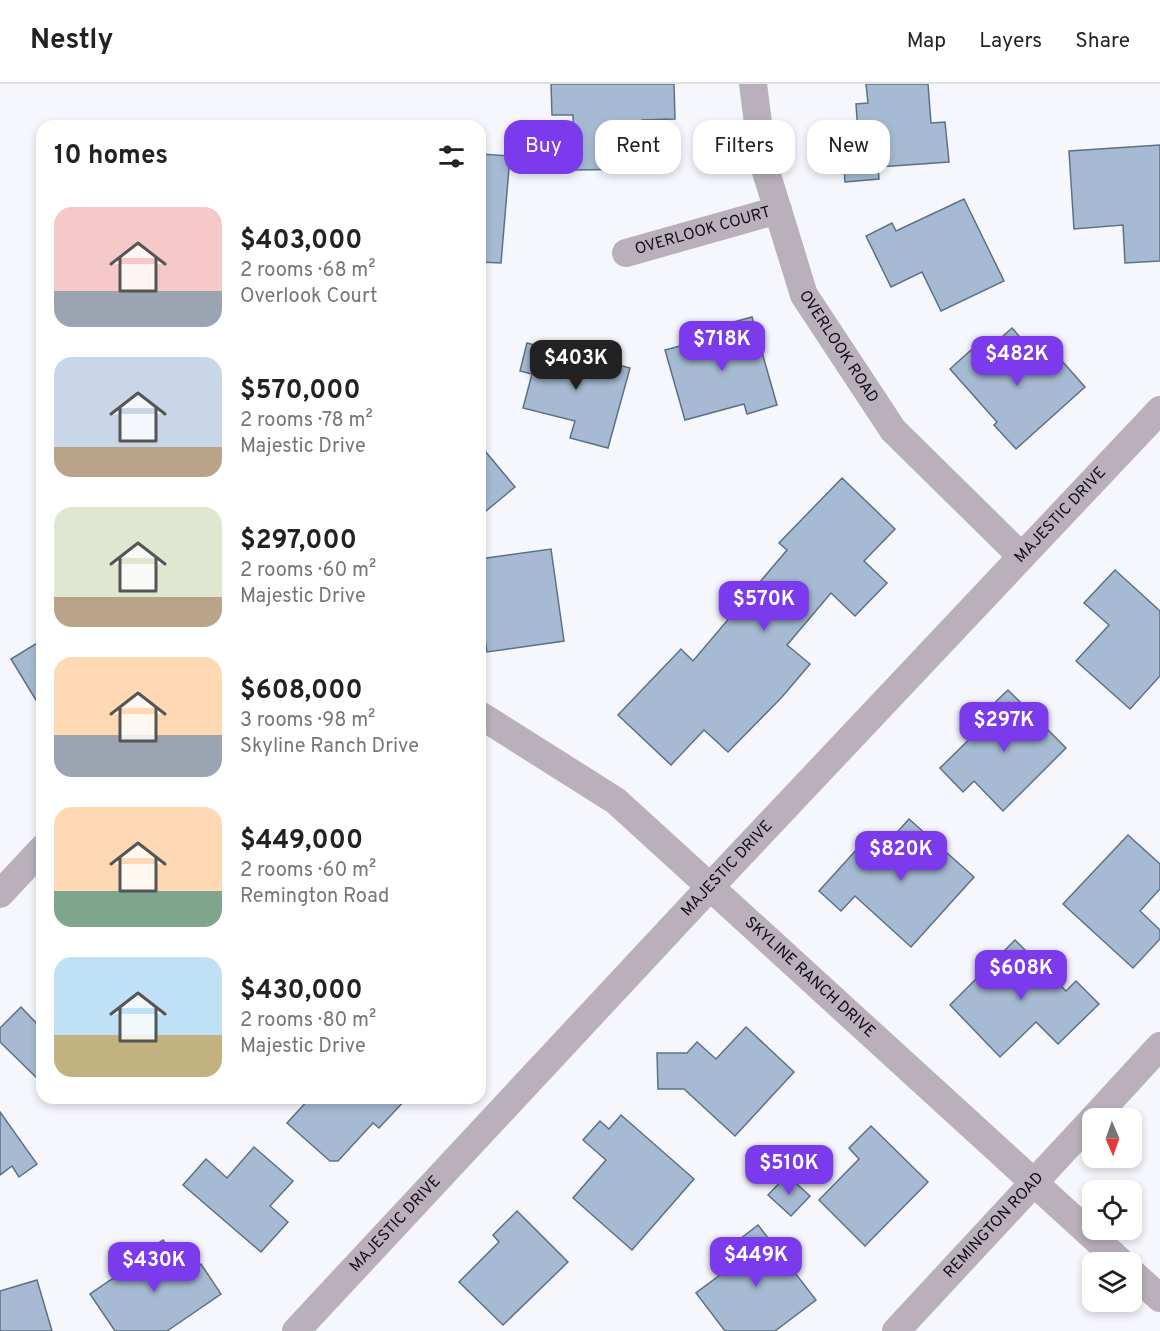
<!DOCTYPE html>
<meta charset="utf-8">
<style>
body{margin:0;font-family:Overpass,sans-serif;background:#f6f6f6;color:#222;height:100vh;display:flex;flex-direction:column;font-size:22px;white-space:nowrap}
*{box-sizing:border-box;margin:0}
p{font-size:20px;color:#767676}
.icon{flex:none;width:33px;height:33px;fill:none;stroke:currentColor;stroke-width:2;stroke-linecap:round;stroke-linejoin:round}
.map{position:relative;flex:1;overflow:hidden}
.panel{position:absolute;left:36px;top:36px;width:450px;height:984px;display:flex;flex-direction:column;background:#fff;border-radius:18px;box-shadow:0 3px 9px #0003}
.panel>*{flex:none}
.top-card{position:absolute;left:504px;top:36px;width:566px;height:54px;display:flex;gap:12px}
.needle{width:39px;rotate:178deg}
.buttons{position:absolute;left:1082px;top:1024px;display:grid;gap:12px}
.buttons a{display:grid;place-items:center;width:60px;height:60px;border-radius:12px;background:#fff;box-shadow:0 3px 9px #0003;font-size:30px}
.price{position:absolute;translate:-50% -51px;padding:0 14px;border-radius:12px;background:#7c3aed;color:#fff;font-size:20px;line-height:39px;filter:drop-shadow(0 2px 3px #0008)}
.price::after{content:'';position:absolute;left:50%;top:36px;width:18px;height:14px;margin-left:-9px;background:inherit;clip-path:polygon(0 0,100% 0,50% 100%)}
.price.active{background:#222;color:#fff}
ul{padding:0;list-style:none}
li{display:flex;align-items:center;gap:18px;height:150px;padding:0 18px}
li span{display:grid;place-items:center;flex:none;width:168px;height:120px;border-radius:18px;color:#555}
li>.icon{margin-inline-start:auto}
span .icon{width:72px;height:72px;fill:#fffc;stroke-width:1}
li b{font-size:26px}
h2{display:flex;justify-content:space-between;align-items:center;height:72px;padding:0 18px;font-size:26px}
.tag{padding:0 21px;border-radius:18px;background:#fff;box-shadow:0 3px 9px #0003;font-size:21px;line-height:54px}
.tag.active{background:#7c3aed;color:#fff}
header{display:flex;align-items:center;gap:36px;box-sizing:border-box;height:84px;padding:0 30px;background:#fff;border-bottom:2px solid #e0e0e0}
header strong{font-size:28px}
nav{display:flex;gap:33px;margin-inline-start:auto;font-size:21px}
.map>svg:first-child{display:block}
.building{fill:#a6bbd3;stroke:#5d7186;stroke-width:1.5}
.lines{fill:none;stroke-linecap:round;stroke-linejoin:round}
.street{stroke:#b9b0bb;stroke-width:28}
.labels{text-anchor:middle;dominant-baseline:central;stroke-width:4.5;stroke-linejoin:round;paint-order:stroke}
.street-label{font-size:16px;fill:#0c0c15;stroke:#fff}
</style>
<header>
<strong>Nestly</strong>
<nav><a>Map</a><a>Layers</a><a>Share</a></nav>
</header>
<div class="map">
<svg width="1160" height="1247" viewBox="0 0 1160 1247">
<rect width="100%" height="100%" fill="#f6f6fd"/>
<g class="building">
<path d="M551,0H674L675,35L642,36L643,85L574,86L573,31H552Z"/>
<path d="M866,0H928L931,39L945,38L949,78L878,83L879,95L845,98L842,51L858,49L856,20L868,19Z"/>
<path d="M1160,61V177L1125,179L1123,141L1074,145L1069,67Z"/>
<path d="M480,70L510,72L501,179L480,178Z"/>
<path d="M964,115L1004,197L941,227L922,188L891,203L866,152L892,139L896,147Z"/>
<path d="M752,233L777,321L747,330L744,320L685,336L665,266L717,252L715,243Z"/>
<path d="M1012,244L1050,287L1062,277L1085,303L1016,365L994,341L997,338L950,285L971,266L978,274Z"/>
<path d="M527,259L595,277L596,275L630,284L608,364L570,354L575,337L523,324L532,290L520,287Z"/>
<path d="M480,361L515,403L480,432Z"/>
<path d="M842,394L895,445L864,477L887,499L855,532L831,509L787,561L810,580L782,613L728,668L704,646L671,681L618,631L681,565L693,577L787,466L779,459Z"/>
<path d="M551,465L564,557L487,568L480,519V475Z"/>
<path d="M1115,486L1160,527V592L1130,625L1076,577L1109,541L1084,519Z"/>
<path d="M42,556V626L11,575Z"/>
<path d="M1008,606L1066,664L1003,727L974,697L963,708L940,684L989,636L983,630Z"/>
<path d="M909,735L974,793L911,863L855,812L841,827L819,807L858,764L872,776Z"/>
<path d="M1128,751L1160,780V805L1140,827L1160,846V855L1133,884L1063,820Z"/>
<path d="M1015,856L1066,907L1076,897L1099,920L1058,960L1036,938L1000,973L950,921Z"/>
<path d="M21,923L42,945V999L0,958V944Z"/>
<path d="M746,943L794,988L735,1052L684,1005H658L657,969H687L697,958L716,975Z"/>
<path d="M310,1014H407L379,1044L373,1039L338,1077H330L287,1039Z"/>
<path d="M0,1028L37,1080L19,1093L12,1082L0,1091Z"/>
<path d="M621,1031L694,1095L632,1166L573,1114L606,1076L583,1056L600,1037L609,1045Z"/>
<path d="M871,1042L928,1098L865,1162L819,1116L859,1075L849,1064Z"/>
<path d="M254,1063L293,1097L270,1122L288,1138L261,1168L183,1101L206,1075L227,1094Z"/>
<path d="M787,1091L810,1112L791,1132L768,1111Z"/>
<path d="M517,1127L568,1178L503,1241L459,1198L499,1158L493,1151Z"/>
<path d="M758,1141L816,1216L775,1247H725L696,1209L736,1179L726,1166Z"/>
<path d="M163,1156L186,1190L201,1180L221,1210L167,1247H115L90,1210L134,1180L132,1176Z"/>
<path d="M37,1196L52,1247H0V1207Z"/>
</g>
<g class="lines">
<g class="street">
<path id="s1" d="M753,0L763,78L804,211L893,346L1021,472"/>
<path id="s2" d="M626,169L778,126"/>
<path id="s3" d="M480,631L616,717L1122,1179"/>
<path d="M0,810L42,765"/>
<path d="M1093,1035L1160,962"/>
<path d="M1131,1188L1160,1214"/>
<path id="s4" d="M296,1247L710,803L1160,326"/>
<path id="s5" d="M896,1247L1092,1036"/>
</g>
</g>
<g class="labels">
<g class="street-label">
<text stroke="none"><textPath href="#s2" startOffset="80">OVERLOOK COURT</textPath></text>
<text stroke="none"><textPath href="#s1" startOffset="280">OVERLOOK ROAD</textPath></text>
<text stroke="none"><textPath href="#s4" startOffset="1118">MAJESTIC DRIVE</textPath></text>
<text stroke="none"><textPath href="#s4" startOffset="632">MAJESTIC DRIVE</textPath></text>
<text stroke="none"><textPath href="#s3" startOffset="423">SKYLINE RANCH DRIVE</textPath></text>
<text stroke="none"><textPath href="#s4" startOffset="146">MAJESTIC DRIVE</textPath></text>
<text stroke="none"><textPath href="#s5" startOffset="144">REMINGTON ROAD</textPath></text>
</g>
</g>
</svg>
<div class="buttons">
<a><svg class="needle" viewBox="-14 -14 28 28"><path d="M0-13l5 13h-10z" fill="#e53935"/><path d="M0 13l5-13h-10z" fill="#767676"/></svg></a>
<a><svg class="icon" aria-label="locate" viewBox="0 0 24 24"><circle cx="12" cy="12" r="6"/><path d="M12 2v4M12 18v4M2 12h4M18 12h4"/></svg></a>
<a><svg class="icon" aria-label="layers" viewBox="0 0 24 24"><path d="M12 4l9 5-9 5-9-5zM3 14l9 5 9-5"/></svg></a>
</div>
<b class="price" style="left:722px;top:288px">$718K</b>
<b class="price" style="left:1017px;top:303px">$482K</b>
<b class="price active" style="left:576px;top:307px">$403K</b>
<b class="price" style="left:764px;top:548px">$570K</b>
<b class="price" style="left:1004px;top:669px">$297K</b>
<b class="price" style="left:901px;top:798px">$820K</b>
<b class="price" style="left:1021px;top:917px">$608K</b>
<b class="price" style="left:789px;top:1112px">$510K</b>
<b class="price" style="left:756px;top:1204px">$449K</b>
<b class="price" style="left:154px;top:1209px">$430K</b>
<div class="top-card">
<a class="tag active">Buy</a>
<a class="tag">Rent</a>
<a class="tag">Filters</a>
<a class="tag">New</a>
</div>
<section class="panel">
<h2>10 homes<svg class="icon" aria-label="filters" viewBox="0 0 24 24"><path d="M4 7h16M4 17h16"/><circle cx="9" cy="7" r="2"/><circle cx="15" cy="17" r="2"/></svg></h2>
<ul>
<li><span style="background:linear-gradient(#f6c9c9 70%,#9aa5b1 0)"><svg class="icon" aria-label="home" viewBox="0 0 24 24"><path d="M3 11l9-7 9 7M6 9v11h12V9"/></svg></span><div><b>$403,000</b><p>2 rooms · 68 m²</p><p>Overlook Court</p></div></li>
<li><span style="background:linear-gradient(#c9d6e8 75%,#b9a48a 0)"><svg class="icon" aria-label="home" viewBox="0 0 24 24"><path d="M3 11l9-7 9 7M6 9v11h12V9"/></svg></span><div><b>$570,000</b><p>2 rooms · 78 m²</p><p>Majestic Drive</p></div></li>
<li><span style="background:linear-gradient(#dfe7d0 75%,#b9a48a 0)"><svg class="icon" aria-label="home" viewBox="0 0 24 24"><path d="M3 11l9-7 9 7M6 9v11h12V9"/></svg></span><div><b>$297,000</b><p>2 rooms · 60 m²</p><p>Majestic Drive</p></div></li>
<li><span style="background:linear-gradient(#ffd9b3 65%,#9aa5b1 0)"><svg class="icon" aria-label="home" viewBox="0 0 24 24"><path d="M3 11l9-7 9 7M6 9v11h12V9"/></svg></span><div><b>$608,000</b><p>3 rooms · 98 m²</p><p>Skyline Ranch Drive</p></div></li>
<li><span style="background:linear-gradient(#ffd9b3 70%,#7fa58c 0)"><svg class="icon" aria-label="home" viewBox="0 0 24 24"><path d="M3 11l9-7 9 7M6 9v11h12V9"/></svg></span><div><b>$449,000</b><p>2 rooms · 60 m²</p><p>Remington Road</p></div></li>
<li><span style="background:linear-gradient(#bfe0f5 65%,#c2b280 0)"><svg class="icon" aria-label="home" viewBox="0 0 24 24"><path d="M3 11l9-7 9 7M6 9v11h12V9"/></svg></span><div><b>$430,000</b><p>2 rooms · 80 m²</p><p>Majestic Drive</p></div></li>
</ul>
</section>
</div>
